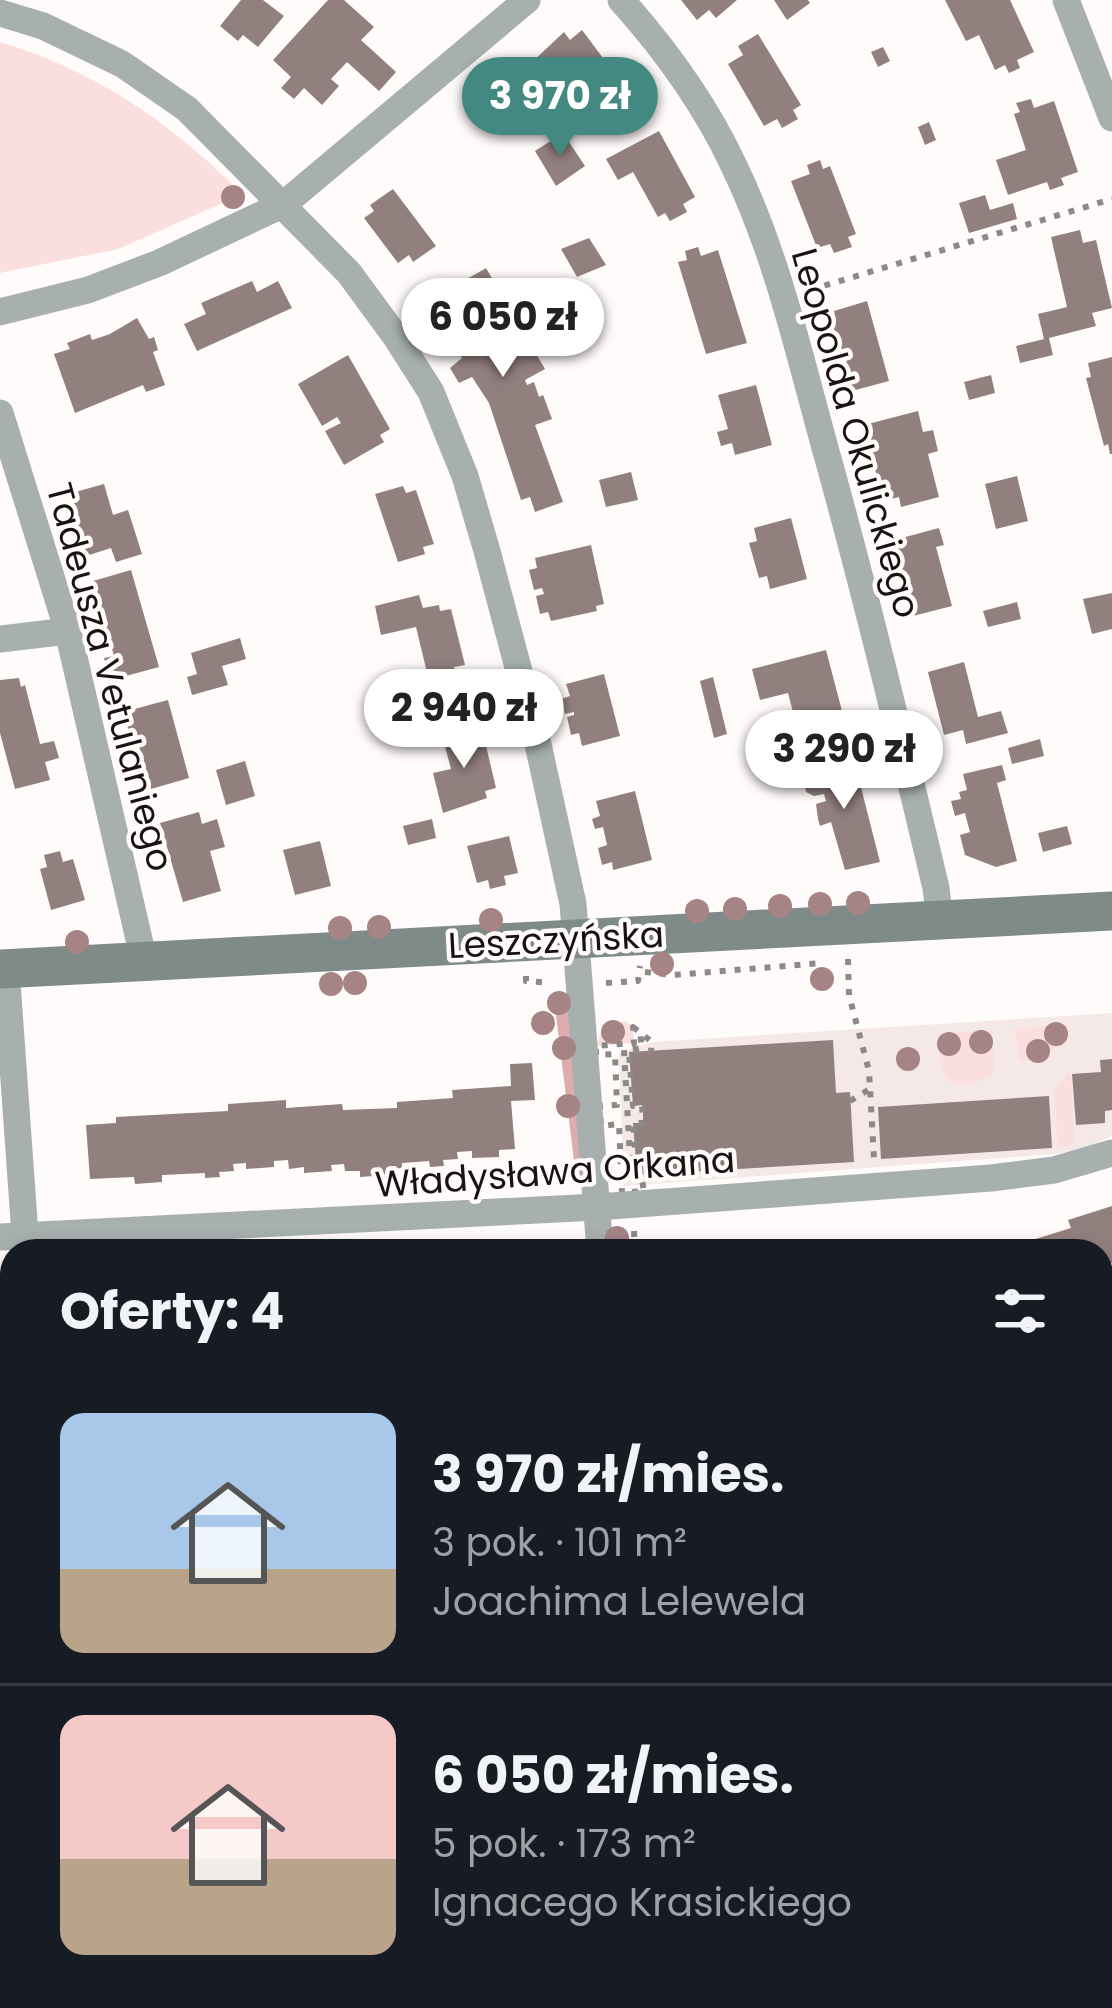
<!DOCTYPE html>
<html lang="pl">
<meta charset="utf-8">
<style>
body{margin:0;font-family:Poppins,sans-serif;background:#242831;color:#f1f3f6;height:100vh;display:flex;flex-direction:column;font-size:45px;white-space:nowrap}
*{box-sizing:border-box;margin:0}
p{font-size:39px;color:#9ea1a6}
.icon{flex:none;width:66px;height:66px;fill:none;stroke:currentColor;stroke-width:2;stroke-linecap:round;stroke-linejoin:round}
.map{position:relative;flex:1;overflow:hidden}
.panel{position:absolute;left:0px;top:1239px;width:1113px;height:771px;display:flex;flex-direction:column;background:#171b24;border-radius:36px 36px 0 0;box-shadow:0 6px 18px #0003}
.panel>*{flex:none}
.price{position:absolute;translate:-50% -102px;padding:0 27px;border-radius:42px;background:#fff;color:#222;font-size:39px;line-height:78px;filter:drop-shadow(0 3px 6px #0008)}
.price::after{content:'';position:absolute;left:50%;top:72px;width:36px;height:27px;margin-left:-18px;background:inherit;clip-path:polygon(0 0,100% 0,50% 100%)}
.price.on{background:#438981;color:#fff}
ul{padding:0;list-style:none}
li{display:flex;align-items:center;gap:36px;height:300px;padding:0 60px}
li+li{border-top:3px solid #363941}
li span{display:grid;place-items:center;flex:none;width:336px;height:240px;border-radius:24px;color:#555}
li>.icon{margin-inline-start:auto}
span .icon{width:144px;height:144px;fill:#fffc;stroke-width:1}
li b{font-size:51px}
h2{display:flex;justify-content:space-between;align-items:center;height:144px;padding:0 60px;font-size:51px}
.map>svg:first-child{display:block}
.built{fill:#f5e9e8}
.green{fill:#fbdede}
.forest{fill:#deacac}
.building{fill:#92807f}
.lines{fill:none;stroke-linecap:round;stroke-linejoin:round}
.path{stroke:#8e8989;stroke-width:6;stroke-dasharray:6 9;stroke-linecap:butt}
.street{stroke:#a7b0ae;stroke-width:27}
.secondary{stroke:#7e8b89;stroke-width:39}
.tree{fill:#a68385}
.labels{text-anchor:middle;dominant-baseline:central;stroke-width:9;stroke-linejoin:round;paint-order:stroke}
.street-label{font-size:36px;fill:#191212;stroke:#fffbfa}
</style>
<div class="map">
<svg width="1112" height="2008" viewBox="0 0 1112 2008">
<rect width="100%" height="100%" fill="#fffbfa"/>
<path class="built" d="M1112,1013V1136L1090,1146L1056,1154L624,1186L619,1053L652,1042Z"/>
<g class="green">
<path d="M0,42C93,70 167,120 236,188L232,199L118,249L0,273Z"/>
<path d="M626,1021L633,1027L634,1043L596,1046L603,1027Z"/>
<path d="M1067,1025L1068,1043L1026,1061L1019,1059L1015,1029Z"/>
<path d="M992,1030L994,1068L991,1076C943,1098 940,1073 938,1034Z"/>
<path d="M1071,1072L1074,1144L1058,1148L1054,1090Z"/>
<path d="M1112,1674V2008H607L609,1998H1101V1678Z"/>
</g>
<g class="forest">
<path d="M567,993L583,1177H576L554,999Z"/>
<path d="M0,1749L12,1752V2001L35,2008H0Z"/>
</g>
<g class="building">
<path d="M241,0H263L284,16L258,47L243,35L238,41L220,26Z"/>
<path d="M328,0H344L374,27L361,40L396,72L379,91L347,62L331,79L339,86L322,105L304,88L294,99L281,88L291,77L273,60Z"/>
<path d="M681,0H737L716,18L709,10L697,20Z"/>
<path d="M774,0H808L810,3L787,20Z"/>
<path d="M945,0H1010L1034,52L1017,60L1020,68L1009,73L1005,65L995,70L979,35L966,41Z"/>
<path d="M582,30L633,98L602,120L600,117L592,123L587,118L582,123L578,118L571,124L556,105L551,109L547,104L557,95L531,63L564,32L570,40Z"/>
<path d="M758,34L801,105L793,110L798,119L782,128L777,119L764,126L728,64L743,55L738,46Z"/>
<path d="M883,47L890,61L878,67L871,52Z"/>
<path d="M1031,99L1034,108L1054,101L1078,172L1061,178L1064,185L1050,190L1047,182L1008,195L996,160L1026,150L1014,114L1020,112L1016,103Z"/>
<path d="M929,122L936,140L925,145L918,127Z"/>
<path d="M659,131L695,197L683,204L687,212L670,221L665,213L658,217L633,172L618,180L606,159Z"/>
<path d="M563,133L585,166L556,186L535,151Z"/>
<path d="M820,160L823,169L830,166L856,234L848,237L852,247L834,253L830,244L817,248L791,181L810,174L807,165Z"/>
<path d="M393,189L436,246L413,262L409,255L398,263L364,218L374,211L370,205Z"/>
<path d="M985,195L990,210L1013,203L1017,219L969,233L959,203Z"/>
<path d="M1080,230L1083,243L1096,240L1112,308L1092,313L1096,326L1049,338L1053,355L1020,363L1016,346L1044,339L1038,314L1067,307L1051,237Z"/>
<path d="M589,238L606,265L577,277L561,249Z"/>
<path d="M698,247L701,256L718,250L747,343L706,354L678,262L687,260L685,251Z"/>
<path d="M486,268L545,369L525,380L527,385L534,382L539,397L543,395L552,419L535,425L563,502L535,512L530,497L521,500L489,403L472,377L459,383L450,368L462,358L448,334L440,339L433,326L441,322L437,316L461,302L453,287Z"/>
<path d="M252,281L257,292L278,281L292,308L197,351L184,324L206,314L201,303Z"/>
<path d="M867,301L889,381L848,392L842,368L848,366L831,321L836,320L834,311Z"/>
<path d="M137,318L149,339L154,337L158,350L153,352L165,385L146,392L143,385L75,413L54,354L70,349L67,343L90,334L92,340L110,334Z"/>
<path d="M348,355L390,429L380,435L384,442L344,465L325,431L341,423L337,417L322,426L298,384Z"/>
<path d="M1112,357V454H1110L1108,444L1104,446L1086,378L1091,377L1088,363Z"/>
<path d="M991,375L995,393L969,400L964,382Z"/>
<path d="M756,385L772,445L735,455L732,443L721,446L717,432L728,429L718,395Z"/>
<path d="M918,411L923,432L933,430L938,451L928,454L939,497L901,507L899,497L883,501L864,425Z"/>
<path d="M631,472L638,500L606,507L599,480Z"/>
<path d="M1017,476L1028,521L996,529L985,484Z"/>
<path d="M104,484L113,515L128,510L142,554L116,562L111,548L86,556L68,494Z"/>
<path d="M403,486L406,493L416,490L434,544L423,547L425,554L398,562L375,494Z"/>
<path d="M791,518L807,579L770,589L767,576L759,578L749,543L757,541L754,528Z"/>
<path d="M939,528L944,545L936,547L952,606L913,616L894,540Z"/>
<path d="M591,545L604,604L596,606L597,611L551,621L548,612L540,614L536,596L544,594L542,588L534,590L529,570L537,568L535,558Z"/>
<path d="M131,570L159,667L111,680L104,658L114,656L104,621L95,623L89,600L98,598L93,581Z"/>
<path d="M1112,593V629L1092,634L1083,599Z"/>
<path d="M419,595L423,608L439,605L440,611L451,609L465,665L454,667L456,675L429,681L416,627L381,635L375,606Z"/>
<path d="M1017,602L1021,619L988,627L983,611Z"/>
<path d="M240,638L246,659L222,666L228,685L192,695L187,677L197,674L191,653Z"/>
<path d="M826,650L842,711L805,721L802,710L793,712L788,693L760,700L752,669Z"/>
<path d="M964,662L978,717L1001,711L1008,733L966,744L963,730L944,735L928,672Z"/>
<path d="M604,674L620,736L582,746L579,733L571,735L567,717L574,715V712L565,714L561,699L570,696L566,684Z"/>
<path d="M713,677L727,734L714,738L700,681Z"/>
<path d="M19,678L21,687L25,685L40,744L54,741L59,758L45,762L50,780L15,789L0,733V680Z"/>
<path d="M168,700L189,778L151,789L136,736L131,738L123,712Z"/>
<path d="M469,729L471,736L483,733L496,788L485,791L487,798L443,813L433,773L451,769L442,735Z"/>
<path d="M1040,739L1044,756L1012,764L1008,748Z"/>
<path d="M854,760L880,862L845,870L831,822L820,826L818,819L816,804L826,801L824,794L814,796L806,792L802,773Z"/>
<path d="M245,761L255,796L226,805L216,770Z"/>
<path d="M1002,765L1006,780L997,783L1017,861L996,867L965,855L960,835L970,832L967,821L965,813L955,816L951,801L961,799L959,792L967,790L963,774Z"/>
<path d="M635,791L652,860L613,870L612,862L602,865L598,848L607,845L603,827L595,829L592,819L600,816L596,801Z"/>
<path d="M199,812L202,824L217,819L225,847L210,851L221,891L183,902L160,823Z"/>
<path d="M432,819L436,838L408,845L403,826Z"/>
<path d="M1067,826L1072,844L1043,852L1038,833Z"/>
<path d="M509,836L518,873L504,876L506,885L490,889L488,880L477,883L467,846Z"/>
<path d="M320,841L331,886L295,895L283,850Z"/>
<path d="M60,851L63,862L73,859L85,900L51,910L40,869L47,867L44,855Z"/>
<path d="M833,1040L836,1093L850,1092L854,1162L637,1175L633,1123H643V1113L642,1105L633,1106L629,1052Z"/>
<path d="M1112,1059V1110L1105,1111V1123L1076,1125L1072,1074L1101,1072L1100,1060Z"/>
<path d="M532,1063L535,1100L511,1101L515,1149L499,1150V1157L472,1158V1151L457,1152L458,1159L443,1160L444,1166L430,1167L429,1161L402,1163V1168L388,1169V1175L360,1177V1171H345L344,1164L331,1165L332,1171L304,1173V1167L289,1169L288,1160L274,1161V1167L246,1169V1163L233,1164L234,1171L219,1172L220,1177L205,1178V1173L162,1175V1182L135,1184L134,1177L90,1179L86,1125L116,1123V1117L228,1111V1104L286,1100V1108L342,1104L343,1110L397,1108V1102L453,1098L452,1090L511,1086L510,1064Z"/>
<path d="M1049,1096L1052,1148L881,1159L878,1107Z"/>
<path d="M1112,1206V1263L1101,1266V1251H997L1071,1228L1068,1220Z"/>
<path d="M1112,1401V1471L1104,1473L1106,1480L1101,1481V1404Z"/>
<path d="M1112,1547V1601L1101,1606V1551Z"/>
</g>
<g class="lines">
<g class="path">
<path d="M810,290L1112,199"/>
<path d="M848,959L849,995L869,1071L874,1159"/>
<path d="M645,972L673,975L823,963"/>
<path d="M526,976V981L550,983"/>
<path d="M606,983L638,981L640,966"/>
<path d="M633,1027L652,1042L651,1051L629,1052L633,1106L642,1105L643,1123H633L637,1175H641L644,1191L622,1193L619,1124L601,1126L600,1106L617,1105L615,1054L596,1055V1046L634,1043Z"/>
<path d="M850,1101L870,1089"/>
<path d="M631,1176L624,1050L642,1048L640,1033"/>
<path d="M634,1231L635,1251"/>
<path d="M0,1769L12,1771"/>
<path d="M600,2008L602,1998"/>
<path d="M1107,2008L1112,2000"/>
</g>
<g class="street">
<path d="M621,0C665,49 706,106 734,166C779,259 801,363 829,462C868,603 902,745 936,888L940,920"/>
<path d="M1066,0L1112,118"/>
<path d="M0,13L43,26L122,64L187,109L349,273L396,337L431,392L465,476L487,551L536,735L573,904L600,1251"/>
<path d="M0,312L88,290L159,263L284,204L527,0"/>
<path d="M0,413L68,631L144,961"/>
<path d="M0,639L68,631"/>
<path d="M6,968L25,1235"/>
<path d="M0,1237L597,1207L991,1178L1054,1170L1112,1153"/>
<path d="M1101,1353L1112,1349"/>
<path d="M1101,1669L1112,1665"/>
</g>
<path class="secondary" d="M0,969L1112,911"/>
</g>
<g class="tree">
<circle cx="233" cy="197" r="12"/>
<circle cx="858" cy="903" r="12"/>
<circle cx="820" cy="904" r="12"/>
<circle cx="780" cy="906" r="12"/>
<circle cx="735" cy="909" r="12"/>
<circle cx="697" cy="911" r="12"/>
<circle cx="491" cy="920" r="12"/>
<circle cx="379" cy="927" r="12"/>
<circle cx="340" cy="928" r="12"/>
<circle cx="77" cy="942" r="12"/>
<circle cx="662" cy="964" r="12"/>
<circle cx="822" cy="979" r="12"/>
<circle cx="355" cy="983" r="12"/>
<circle cx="331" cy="984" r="12"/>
<circle cx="559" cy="1003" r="12"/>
<circle cx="543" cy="1023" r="12"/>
<circle cx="613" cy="1032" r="12"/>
<circle cx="1056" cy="1034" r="12"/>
<circle cx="981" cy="1042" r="12"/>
<circle cx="949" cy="1044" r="12"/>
<circle cx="564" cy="1048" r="12"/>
<circle cx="1038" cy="1051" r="12"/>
<circle cx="908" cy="1059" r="12"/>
<circle cx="568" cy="1106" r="12"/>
<circle cx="617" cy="1238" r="12"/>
</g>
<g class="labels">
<g class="street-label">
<text transform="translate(856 433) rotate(74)">Leopolda Okulickiego</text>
<text transform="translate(110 677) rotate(75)">Tadeusza Vetulaniego</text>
<text transform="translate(556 940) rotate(-3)">Leszczyńska</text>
<text transform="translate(555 1172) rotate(-4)">Władysława Orkana</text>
</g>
</g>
</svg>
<b class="price on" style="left:560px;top:159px">3 970 zł</b>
<b class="price" style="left:503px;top:380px">6 050 zł</b>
<b class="price" style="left:464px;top:771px">2 940 zł</b>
<b class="price" style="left:844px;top:812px">3 290 zł</b>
<section class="panel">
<h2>Oferty: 4<svg class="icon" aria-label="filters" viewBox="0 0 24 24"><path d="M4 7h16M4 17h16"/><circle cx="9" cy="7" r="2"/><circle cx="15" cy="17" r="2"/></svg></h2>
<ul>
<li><span style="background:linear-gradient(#a9c7e8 65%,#b9a48a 0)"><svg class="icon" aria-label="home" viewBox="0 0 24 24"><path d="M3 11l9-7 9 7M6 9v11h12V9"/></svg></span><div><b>3 970 zł/mies.</b><p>3 pok. · 101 m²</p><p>Joachima Lelewela</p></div></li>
<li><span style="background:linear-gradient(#f6c9c9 60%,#b9a48a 0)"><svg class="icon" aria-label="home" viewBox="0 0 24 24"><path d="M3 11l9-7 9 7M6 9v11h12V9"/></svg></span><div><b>6 050 zł/mies.</b><p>5 pok. · 173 m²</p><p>Ignacego Krasickiego</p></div></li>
</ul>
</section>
</div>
